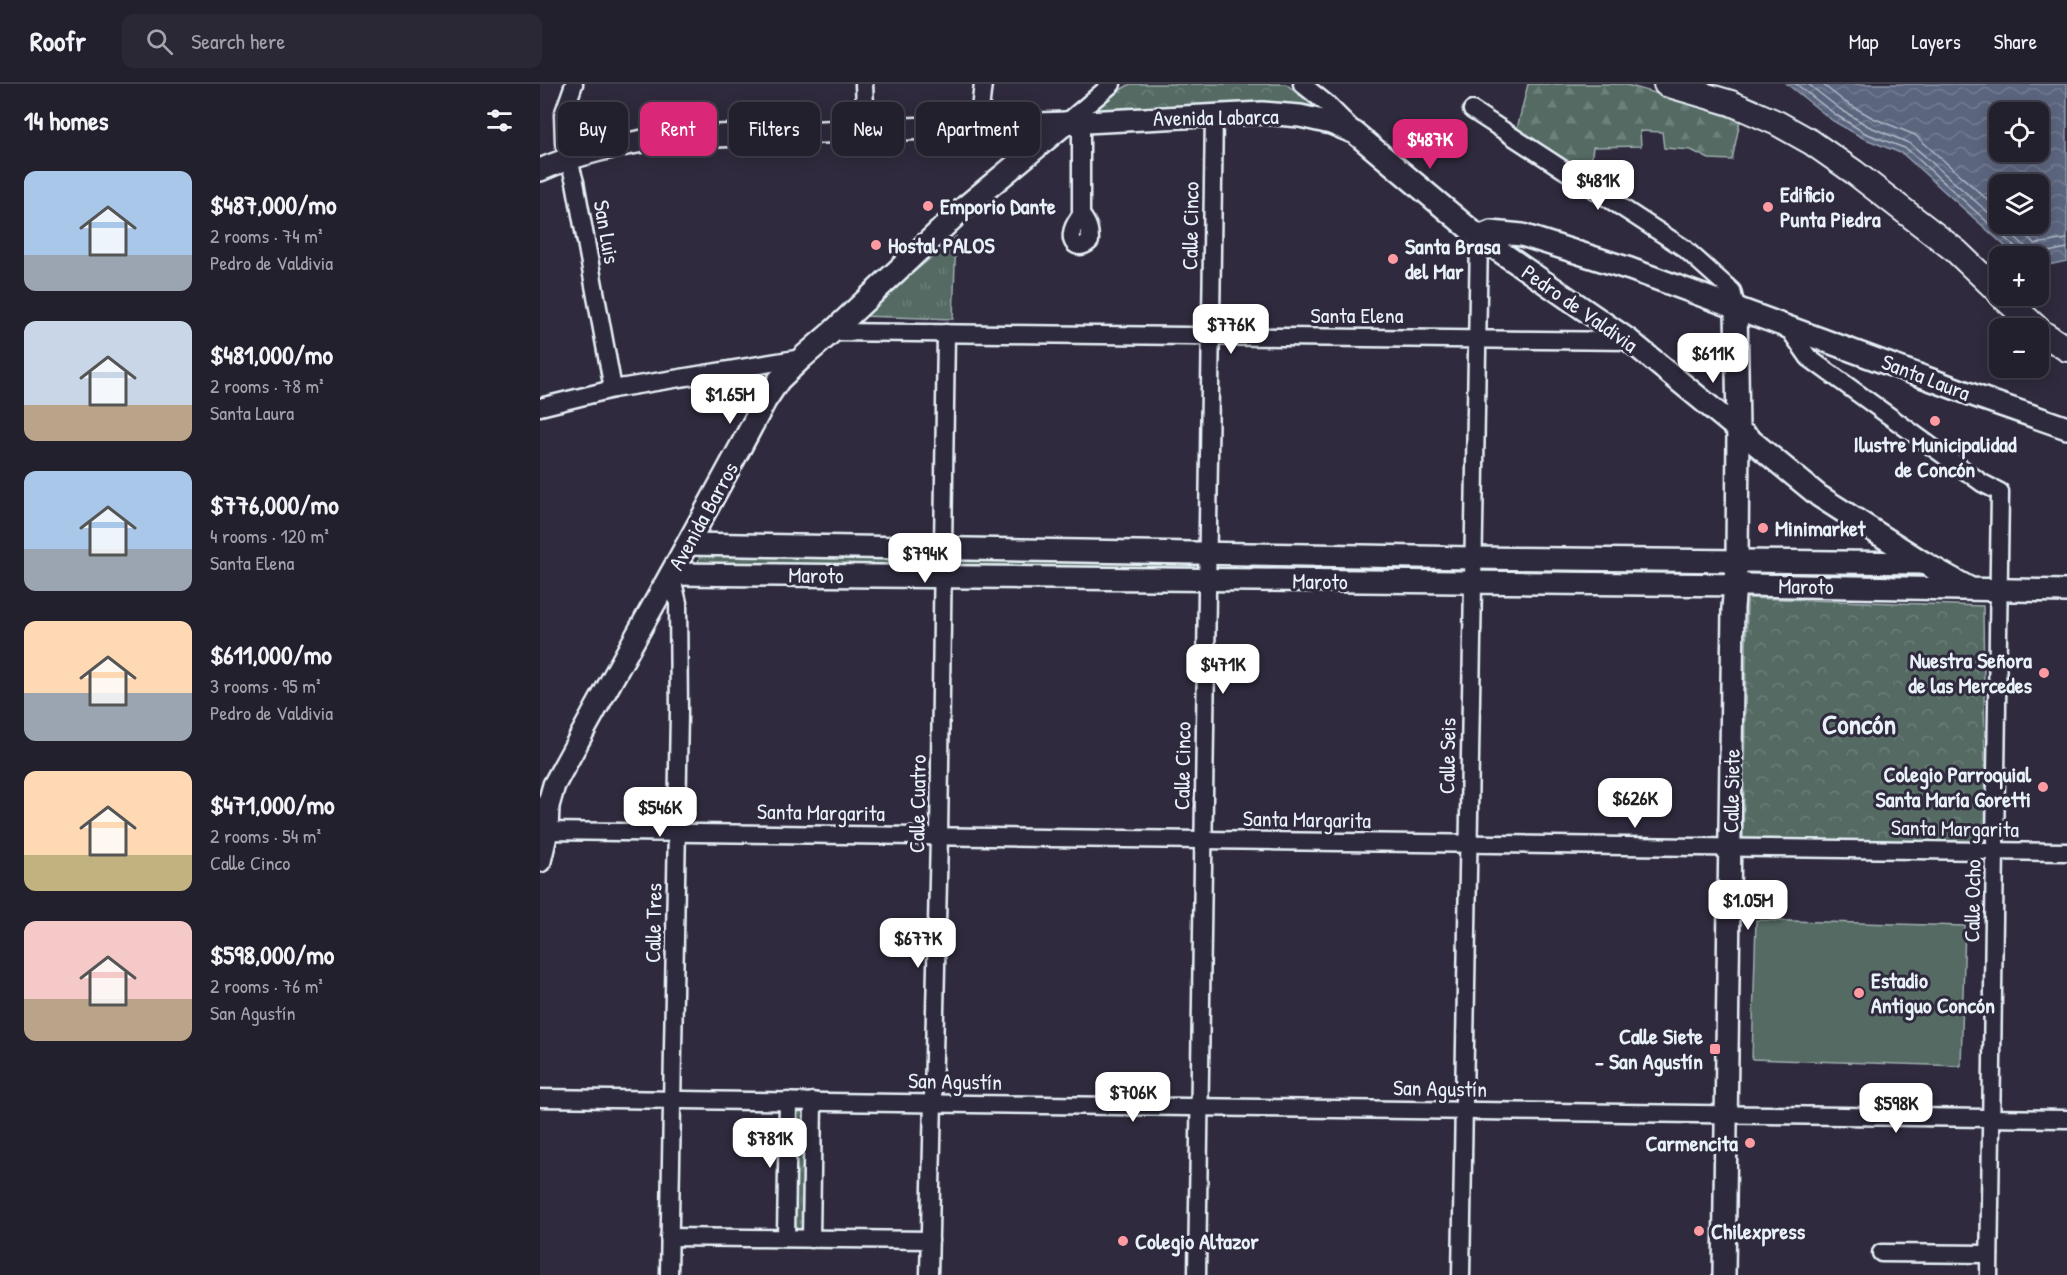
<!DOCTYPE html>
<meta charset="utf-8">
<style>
body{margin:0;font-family:"Patrick Hand",sans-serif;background:#2b2836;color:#f1f3f6;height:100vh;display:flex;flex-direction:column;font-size:22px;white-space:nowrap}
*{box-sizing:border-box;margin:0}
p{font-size:20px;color:#a3a3aa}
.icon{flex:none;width:33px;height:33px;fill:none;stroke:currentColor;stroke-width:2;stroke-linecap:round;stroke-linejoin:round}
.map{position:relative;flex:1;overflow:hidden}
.drawer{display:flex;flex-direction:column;background:#23202e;width:540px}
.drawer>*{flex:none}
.hud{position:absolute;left:18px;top:18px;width:570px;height:54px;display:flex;gap:12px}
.fabs{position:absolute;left:1449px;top:18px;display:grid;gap:12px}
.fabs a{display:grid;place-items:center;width:60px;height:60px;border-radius:12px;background:#23202e;box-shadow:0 3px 15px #0003,0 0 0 2px #403e4a;font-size:30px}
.price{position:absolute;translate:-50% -51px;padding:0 14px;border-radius:12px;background:#fff;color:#222;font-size:20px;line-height:39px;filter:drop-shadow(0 2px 3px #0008)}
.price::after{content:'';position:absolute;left:50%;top:36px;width:18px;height:14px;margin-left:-9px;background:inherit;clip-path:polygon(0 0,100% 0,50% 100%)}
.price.active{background:#db2777;color:#fff}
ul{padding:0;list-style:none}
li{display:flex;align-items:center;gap:18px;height:150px;padding:0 24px}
li span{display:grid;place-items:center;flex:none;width:168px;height:120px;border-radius:12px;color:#555}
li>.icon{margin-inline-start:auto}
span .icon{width:72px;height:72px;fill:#fffc;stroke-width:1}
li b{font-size:26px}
h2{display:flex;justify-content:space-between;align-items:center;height:72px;padding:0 24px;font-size:26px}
.chip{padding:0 21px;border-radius:12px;background:#23202e;box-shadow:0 3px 15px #0003,0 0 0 2px #403e4a;font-size:21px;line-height:54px}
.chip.active{background:#db2777;color:#fff}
header{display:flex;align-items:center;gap:36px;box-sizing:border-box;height:84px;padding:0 30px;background:#23202e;border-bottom:2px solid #403e4a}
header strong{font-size:28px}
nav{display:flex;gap:33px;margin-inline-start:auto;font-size:21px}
.search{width:420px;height:54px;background:#2b2836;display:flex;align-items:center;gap:15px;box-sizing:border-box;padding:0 21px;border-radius:12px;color:#a3a3aa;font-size:22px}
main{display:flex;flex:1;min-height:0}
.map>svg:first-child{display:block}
.grass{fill:url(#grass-tufts);stroke:#9eaeae;stroke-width:1.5}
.forest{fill:url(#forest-firs);stroke:#9eaeae;stroke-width:1.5}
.park{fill:url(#park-crowns);stroke:#9eaeae;stroke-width:1.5}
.garden{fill:#556a64;stroke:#9eaeae;stroke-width:1.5}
.water{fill:url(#water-waves);stroke:#939daf;stroke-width:1.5;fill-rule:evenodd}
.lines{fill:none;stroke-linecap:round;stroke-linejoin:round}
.shore{stroke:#b0b9c7;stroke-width:1.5}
.minor-casing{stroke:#e8f1f8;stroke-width:21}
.tertiary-casing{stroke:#e8f1f8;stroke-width:26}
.secondary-casing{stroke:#e8f1f8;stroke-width:28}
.minor{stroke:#2f2a3d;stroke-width:16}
.tertiary{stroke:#2f2a3d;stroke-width:21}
.secondary{stroke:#2f2a3d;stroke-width:24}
.poi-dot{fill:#ff9aa2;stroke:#2f2a3d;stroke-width:2}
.labels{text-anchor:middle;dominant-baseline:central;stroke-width:6;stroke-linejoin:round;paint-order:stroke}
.street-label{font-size:22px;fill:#e8f1f8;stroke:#2f2a3d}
.poi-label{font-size:22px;font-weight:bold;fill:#e8f1f8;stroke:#2f2a3d;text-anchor:start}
.district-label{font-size:28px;font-weight:bold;fill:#e8f1f8;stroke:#2f2a3d}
</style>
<header>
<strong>Roofr</strong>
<div class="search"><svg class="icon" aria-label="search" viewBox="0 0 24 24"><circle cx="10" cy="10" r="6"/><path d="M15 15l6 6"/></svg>Search here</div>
<nav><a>Map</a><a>Layers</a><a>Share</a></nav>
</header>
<main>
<section class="drawer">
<h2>14 homes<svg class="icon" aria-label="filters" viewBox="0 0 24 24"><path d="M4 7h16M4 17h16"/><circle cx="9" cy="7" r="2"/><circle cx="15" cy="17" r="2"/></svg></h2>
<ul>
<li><span style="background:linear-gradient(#a9c7e8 70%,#9aa5b1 0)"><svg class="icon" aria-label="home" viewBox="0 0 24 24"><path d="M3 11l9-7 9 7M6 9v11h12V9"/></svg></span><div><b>$487,000/mo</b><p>2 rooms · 74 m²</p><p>Pedro de Valdivia</p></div></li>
<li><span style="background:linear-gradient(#c9d6e8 70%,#b9a48a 0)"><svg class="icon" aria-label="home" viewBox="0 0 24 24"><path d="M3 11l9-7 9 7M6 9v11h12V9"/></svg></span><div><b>$481,000/mo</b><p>2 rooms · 78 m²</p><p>Santa Laura</p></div></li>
<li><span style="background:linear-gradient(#a9c7e8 65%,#9aa5b1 0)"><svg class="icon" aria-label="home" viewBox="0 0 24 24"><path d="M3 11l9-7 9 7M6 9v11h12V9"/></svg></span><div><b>$776,000/mo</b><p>4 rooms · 120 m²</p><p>Santa Elena</p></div></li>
<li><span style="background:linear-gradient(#ffd9b3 60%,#9aa5b1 0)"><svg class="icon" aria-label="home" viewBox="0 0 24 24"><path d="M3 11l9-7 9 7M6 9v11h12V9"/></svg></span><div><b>$611,000/mo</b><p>3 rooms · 95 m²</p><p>Pedro de Valdivia</p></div></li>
<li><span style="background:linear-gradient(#ffd9b3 70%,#c2b280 0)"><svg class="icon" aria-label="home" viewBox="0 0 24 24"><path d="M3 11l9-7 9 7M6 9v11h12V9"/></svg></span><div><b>$471,000/mo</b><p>2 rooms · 54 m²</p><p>Calle Cinco</p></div></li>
<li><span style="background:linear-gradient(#f6c9c9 65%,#b9a48a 0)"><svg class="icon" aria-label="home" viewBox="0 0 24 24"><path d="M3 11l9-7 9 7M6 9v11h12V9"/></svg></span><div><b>$598,000/mo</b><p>2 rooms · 76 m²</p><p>San Agustín</p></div></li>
</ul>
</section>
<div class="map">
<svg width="1527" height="1191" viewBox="0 0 1527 1191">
<defs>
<pattern id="grass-tufts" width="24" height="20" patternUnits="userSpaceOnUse" patternTransform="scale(1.5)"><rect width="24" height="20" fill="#556a64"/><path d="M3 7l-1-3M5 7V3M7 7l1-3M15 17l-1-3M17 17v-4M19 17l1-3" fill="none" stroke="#6d807b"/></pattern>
<pattern id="forest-firs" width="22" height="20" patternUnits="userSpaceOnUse" patternTransform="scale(1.5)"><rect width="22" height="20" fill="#556a64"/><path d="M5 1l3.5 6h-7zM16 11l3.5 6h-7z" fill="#6d807b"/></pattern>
<pattern id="park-crowns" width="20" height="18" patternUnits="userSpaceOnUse" patternTransform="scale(1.5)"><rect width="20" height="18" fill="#556a64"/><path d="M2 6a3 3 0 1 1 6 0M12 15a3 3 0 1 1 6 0" fill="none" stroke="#6d807b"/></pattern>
<pattern id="water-waves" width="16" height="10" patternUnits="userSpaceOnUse" patternTransform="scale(1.5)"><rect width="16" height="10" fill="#5b657e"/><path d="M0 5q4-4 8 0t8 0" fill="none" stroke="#737c91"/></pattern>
</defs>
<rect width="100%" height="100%" fill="#2f2a3d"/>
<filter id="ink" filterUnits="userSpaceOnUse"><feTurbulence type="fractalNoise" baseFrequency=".0167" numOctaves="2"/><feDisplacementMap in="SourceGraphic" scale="12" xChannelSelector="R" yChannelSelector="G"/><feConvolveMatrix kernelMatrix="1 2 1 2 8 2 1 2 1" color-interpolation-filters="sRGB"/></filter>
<g filter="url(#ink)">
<g class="grass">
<path d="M416,153L413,235L321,232Z"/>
<path d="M162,467L391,471L392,487L155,486Z"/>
<path d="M419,471L646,475L652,481L646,490L422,487L416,479Z"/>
<path d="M695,476L917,481L919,488L695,490L690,483Z"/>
<path d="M935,481L1168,485L1165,497L939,495Z"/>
<path d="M1223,485L1372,487L1371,497H1222Z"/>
<path d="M253,1025H270L268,1150H251Z"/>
</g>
<path class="forest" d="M988,0H1083L1147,18L1200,37L1192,76L1169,75L1151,66L1124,64L1122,48L1100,47L1101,62L1053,63L1049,95L976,49Z"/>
<g class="park">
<path d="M590,0H746L779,26L669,21L546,27Z"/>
<path d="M1207,514L1443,522L1446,763L1203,759Z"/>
</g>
<path class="garden" d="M1216,836L1425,842L1421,982L1212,975Z"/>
<path class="water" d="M1247,0H1527V177L1499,183L1498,172H1476L1363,70L1323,54L1293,37ZM1460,28H1498V68H1460ZM1460,100H1498V140H1460Z"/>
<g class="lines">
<g class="shore">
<path d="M1256,0L1296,31L1325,49L1367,65L1477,165L1480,172"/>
<path d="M1268,0L1300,25L1328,42L1371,60L1460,139"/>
<path d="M1282,0L1305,18L1333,34L1375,51L1460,127"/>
<path d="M1460,140L1484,161L1490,172L1527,164"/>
<path d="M1473,140L1495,160L1527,155"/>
</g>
<defs>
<g id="minor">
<path d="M34,0L23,31L24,59L35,98L73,305"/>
<path d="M324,0L326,45"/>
<path d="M762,0L787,20L813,46"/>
<path d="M932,26L1144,164L1192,207L1196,223"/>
<path d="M526,39L572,0"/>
<path d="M438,42L443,0"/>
<path d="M541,131C548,140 550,145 550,157C541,166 530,162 532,149C533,141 537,137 541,131V38"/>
<path d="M1246,241L1269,274L1442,399L1460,408L1449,1191"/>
<path d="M292,248L1090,257"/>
<path d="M0,323L73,305L262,274"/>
<path d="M7,747L1527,768"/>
<path d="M0,1014L1527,1035"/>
<path d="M129,1153L390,1156"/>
<path d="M246,1154L248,1017"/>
<path d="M271,1155L273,1017"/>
<path d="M1341,1169L1449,1170"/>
<path d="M129,1191L139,628L138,519L131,490"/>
<path d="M389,1191L399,752L406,249"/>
<path d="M657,1191L674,30"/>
<path d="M921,1191L939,153"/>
</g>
<g id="tertiary">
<path d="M0,86C39,69 78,61 120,54L526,39L722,29L760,32L791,39L815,49L939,153L1090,257L1279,412L1384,479L1429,504"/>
<path d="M939,153L951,148L982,151L1090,185L1441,314L1527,344"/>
<path d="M148,460L933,474L1384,479"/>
<path d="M131,490L1207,501L1527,507"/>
<path d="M0,777L7,747L8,722L14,701C84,572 157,446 225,317L239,296L262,274L292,248L426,122L526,39"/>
<path d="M1184,1191L1193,524L1197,476L1198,346L1196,223"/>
</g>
<g id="secondary">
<path d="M1126,0L1191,19L1237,39L1271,58L1314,88L1416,167L1460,209"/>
<path d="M1462,212L1497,244"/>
<path d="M1498,246L1527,265"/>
</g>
</defs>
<use href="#minor" class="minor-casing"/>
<use href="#tertiary" class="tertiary-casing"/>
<use href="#secondary" class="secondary-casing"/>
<use href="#minor" class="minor"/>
<use href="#tertiary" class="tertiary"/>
<use href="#secondary" class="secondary"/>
</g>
</g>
<g class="poi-dot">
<circle cx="388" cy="122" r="6"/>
<circle cx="1228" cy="123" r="6"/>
<circle cx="336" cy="161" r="6"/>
<circle cx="853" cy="175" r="6"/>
<circle cx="1395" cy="337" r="6"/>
<circle cx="1223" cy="444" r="6"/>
<circle cx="1504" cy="589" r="6"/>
<circle cx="1503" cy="703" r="6"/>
<circle cx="1319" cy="909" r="6"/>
<rect x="1169" y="959" width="12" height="12" rx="3"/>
<circle cx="1210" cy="1059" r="6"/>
<circle cx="1159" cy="1147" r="6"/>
<circle cx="583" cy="1157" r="6"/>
</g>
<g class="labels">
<g class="street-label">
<text transform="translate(676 33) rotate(-1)">Avenida Labarca</text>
<text transform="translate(650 142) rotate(-89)">Calle Cinco</text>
<text transform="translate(67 148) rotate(80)">San Luis</text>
<text transform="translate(1040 224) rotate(35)">Pedro de Valdivia</text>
<text x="817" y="231">Santa Elena</text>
<text transform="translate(1386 293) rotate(21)">Santa Laura</text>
<text transform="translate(163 432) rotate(-61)">Avenida Barros</text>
<text transform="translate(276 491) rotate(1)">Maroto</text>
<text transform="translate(780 497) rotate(1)">Maroto</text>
<text transform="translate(1266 502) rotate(1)">Maroto</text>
<text transform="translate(907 672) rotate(-89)">Calle Seis</text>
<text transform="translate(642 682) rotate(-89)">Calle Cinco</text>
<text transform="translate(1191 707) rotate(-89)">Calle Siete</text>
<text transform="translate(377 720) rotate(-89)">Calle Cuatro</text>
<text transform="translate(281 728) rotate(1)">Santa Margarita</text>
<text transform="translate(767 735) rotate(1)">Santa Margarita</text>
<text transform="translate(1415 744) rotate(1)">Santa Margarita</text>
<text transform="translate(1432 817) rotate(-89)">Calle Ocho</text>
<text transform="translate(113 839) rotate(-89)">Calle Tres</text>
<text transform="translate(415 997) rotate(1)">San Agustín</text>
<text transform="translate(900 1004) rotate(1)">San Agustín</text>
</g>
<g class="poi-label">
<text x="1240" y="110">Edificio<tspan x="1240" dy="25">Punta Piedra</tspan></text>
<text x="400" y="122">Emporio Dante</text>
<text x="348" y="161">Hostal PALOS</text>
<text x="865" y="162">Santa Brasa<tspan x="865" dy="25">del Mar</tspan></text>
<text x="1395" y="360" text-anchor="middle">Ilustre Municipalidad<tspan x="1395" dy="25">de Concón</tspan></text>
<text x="1235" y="444">Minimarket</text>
<text x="1492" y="576" text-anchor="end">Nuestra Señora<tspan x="1492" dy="25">de las Mercedes</tspan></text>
<text x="1491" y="690" text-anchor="end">Colegio Parroquial<tspan x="1491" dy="25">Santa María Goretti</tspan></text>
<text x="1331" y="896">Estadio<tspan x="1331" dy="25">Antiguo Concón</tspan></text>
<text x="1163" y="952" text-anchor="end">Calle Siete<tspan x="1163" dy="25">- San Agustín</tspan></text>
<text x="1198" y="1059" text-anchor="end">Carmencita</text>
<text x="1171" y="1147">Chilexpress</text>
<text x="595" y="1157">Colegio Altazor</text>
</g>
<g class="district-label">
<text x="1319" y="640">Concón</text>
</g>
</g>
</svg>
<div class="fabs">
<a><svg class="icon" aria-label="locate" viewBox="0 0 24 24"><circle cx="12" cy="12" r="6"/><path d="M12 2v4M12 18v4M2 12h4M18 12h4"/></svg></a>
<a><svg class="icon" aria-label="layers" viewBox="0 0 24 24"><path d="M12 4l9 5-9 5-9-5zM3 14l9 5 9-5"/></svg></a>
<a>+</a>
<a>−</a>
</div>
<b class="price active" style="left:890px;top:86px">$487K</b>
<b class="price" style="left:1058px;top:127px">$481K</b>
<b class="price" style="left:691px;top:271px">$776K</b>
<b class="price" style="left:1173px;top:300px">$611K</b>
<b class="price" style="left:190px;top:341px">$1.65M</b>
<b class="price" style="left:385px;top:500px">$794K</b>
<b class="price" style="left:683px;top:611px">$471K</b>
<b class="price" style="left:1095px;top:745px">$626K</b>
<b class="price" style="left:120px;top:754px">$546K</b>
<b class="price" style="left:1208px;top:847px">$1.05M</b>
<b class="price" style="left:378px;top:885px">$677K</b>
<b class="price" style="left:593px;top:1039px">$706K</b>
<b class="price" style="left:1356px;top:1050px">$598K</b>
<b class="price" style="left:230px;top:1085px">$781K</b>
<div class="hud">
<a class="chip">Buy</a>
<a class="chip active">Rent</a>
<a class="chip">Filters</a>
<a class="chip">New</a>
<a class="chip">Apartment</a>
</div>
</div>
</main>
